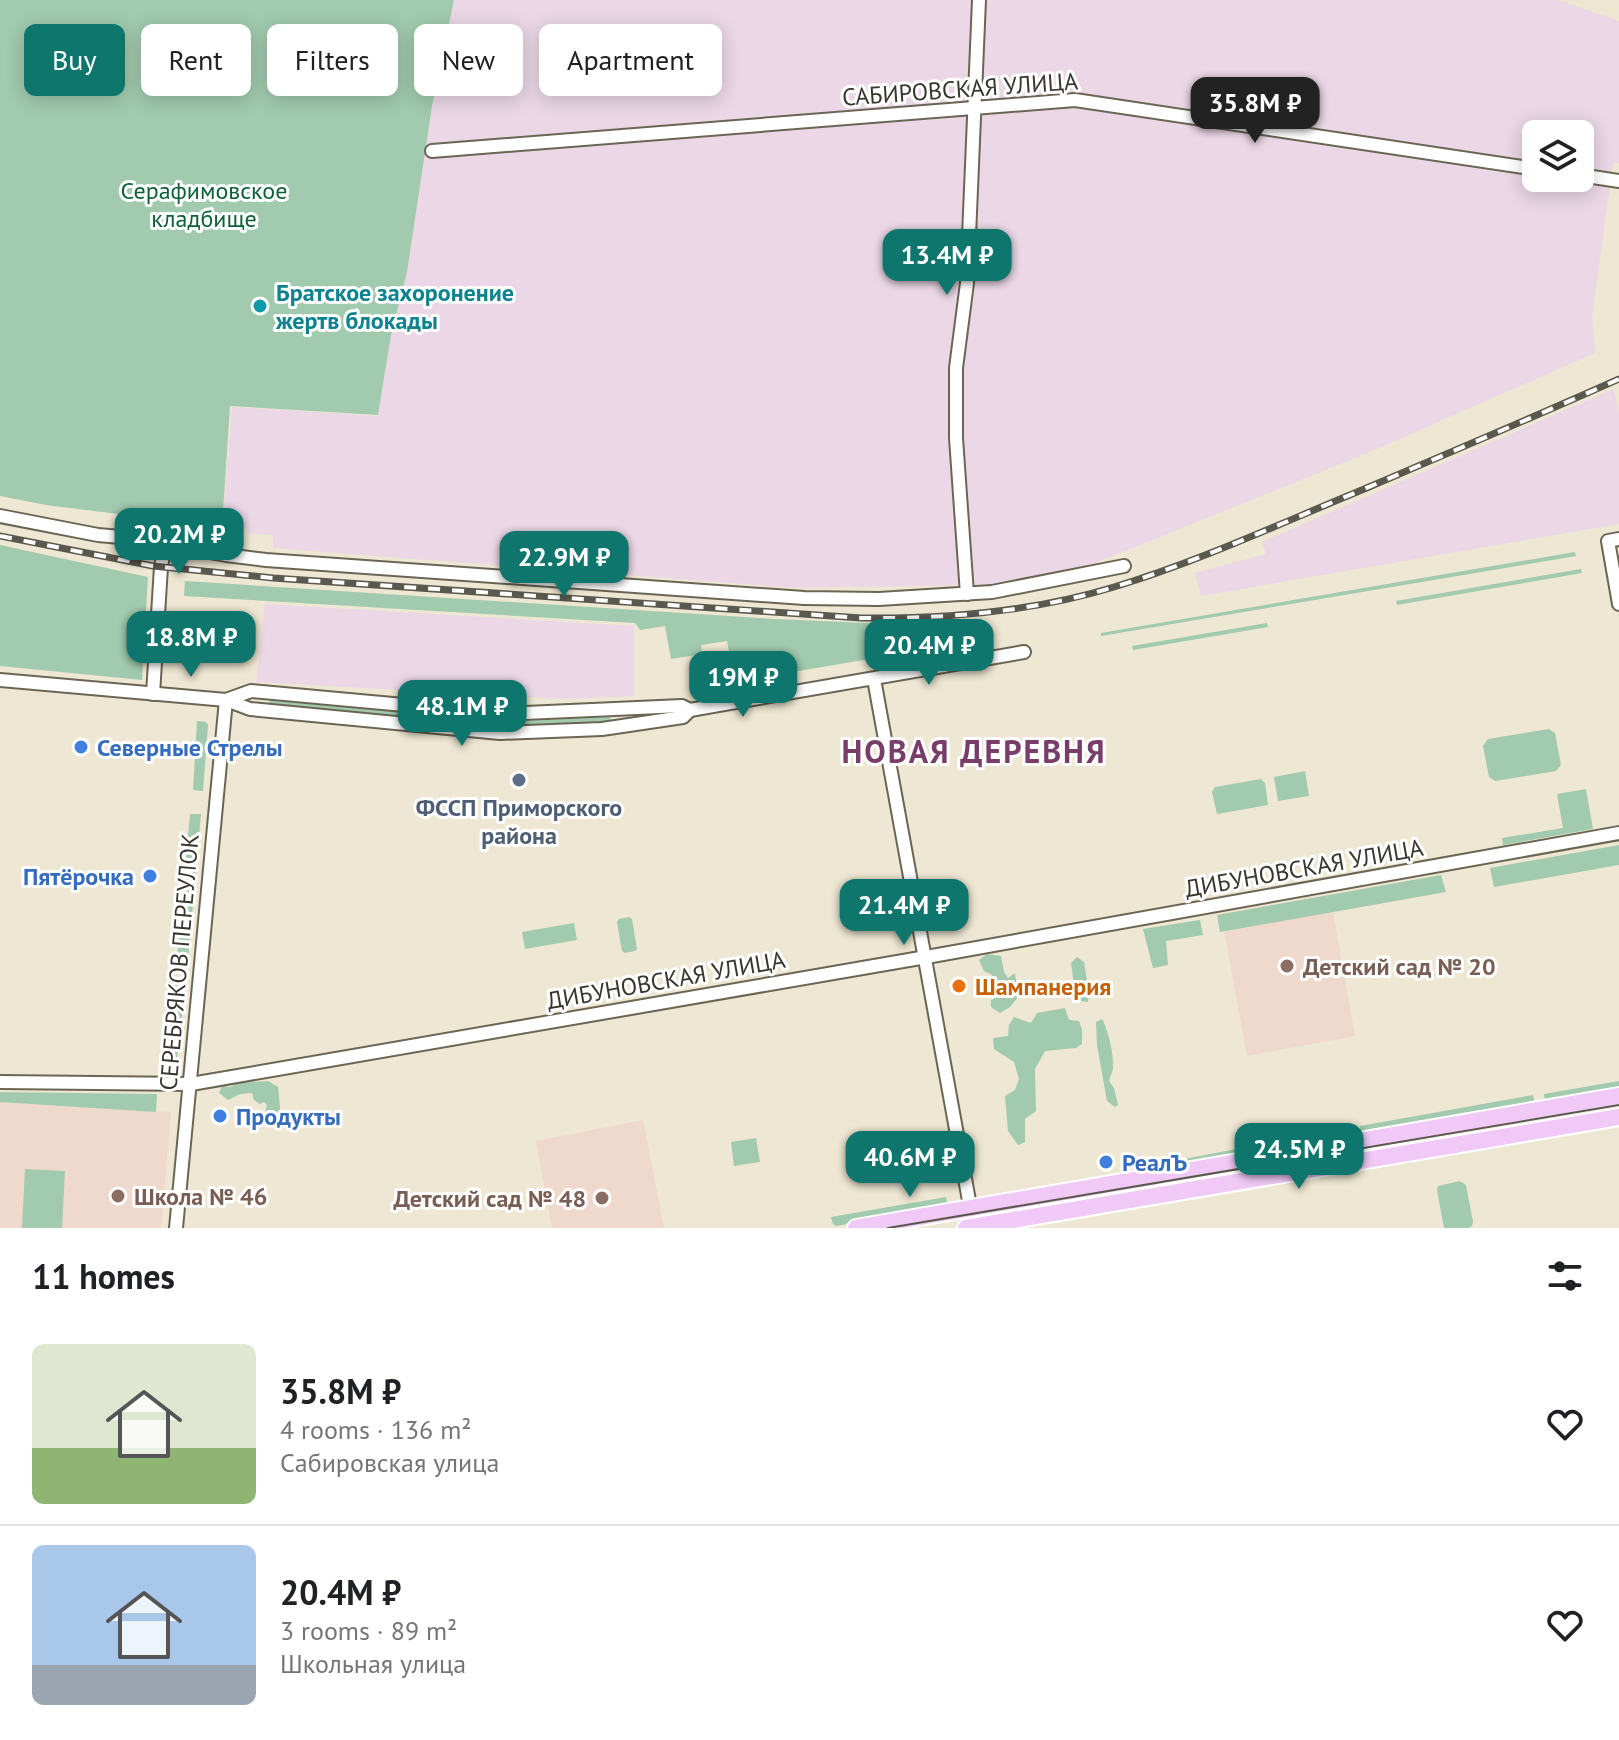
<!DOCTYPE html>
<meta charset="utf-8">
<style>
body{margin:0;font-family:"PT Sans",sans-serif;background:#f6f6f6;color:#202124;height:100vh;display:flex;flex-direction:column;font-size:30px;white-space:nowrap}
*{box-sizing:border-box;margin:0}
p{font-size:26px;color:#757577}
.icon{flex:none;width:44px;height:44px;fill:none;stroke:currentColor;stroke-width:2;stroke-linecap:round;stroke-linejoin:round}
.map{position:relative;height:1228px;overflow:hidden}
.side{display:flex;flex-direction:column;background:#fff;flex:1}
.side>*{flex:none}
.top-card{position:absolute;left:24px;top:24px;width:800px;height:72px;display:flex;gap:16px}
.controls{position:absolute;left:1522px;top:120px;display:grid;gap:16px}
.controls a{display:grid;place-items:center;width:72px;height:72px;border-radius:12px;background:#fff;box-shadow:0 4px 20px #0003;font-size:40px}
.price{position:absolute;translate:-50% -68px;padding:0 18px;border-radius:16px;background:#0f766e;color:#fff;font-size:26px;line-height:52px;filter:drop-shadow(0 2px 4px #0008)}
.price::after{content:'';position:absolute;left:50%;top:48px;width:24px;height:18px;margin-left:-12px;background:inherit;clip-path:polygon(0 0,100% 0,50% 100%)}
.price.selected{background:#222;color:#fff}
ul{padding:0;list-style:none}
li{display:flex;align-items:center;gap:24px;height:200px;padding:0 32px}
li+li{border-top:2px solid #e0e0e0}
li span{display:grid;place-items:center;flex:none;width:224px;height:160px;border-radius:12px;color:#555}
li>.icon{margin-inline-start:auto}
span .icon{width:96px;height:96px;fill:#fffc;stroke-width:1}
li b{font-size:34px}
h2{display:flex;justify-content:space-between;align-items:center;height:96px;padding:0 32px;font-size:34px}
.chip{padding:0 28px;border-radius:12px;background:#fff;box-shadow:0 4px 20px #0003;font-size:28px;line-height:72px}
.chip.selected{background:#0f766e;color:#fff}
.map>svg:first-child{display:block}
.industrial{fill:#ebd7e6;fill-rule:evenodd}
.education{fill:#efd9cc}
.green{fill:#a1caae}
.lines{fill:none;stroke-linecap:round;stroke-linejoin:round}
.minor-casing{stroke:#6b6553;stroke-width:16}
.major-casing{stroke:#fff;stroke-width:20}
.minor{stroke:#fff;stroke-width:12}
.major{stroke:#f1c9f6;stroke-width:16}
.tram{stroke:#5b584e;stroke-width:2}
.rail-casing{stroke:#5b584e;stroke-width:7}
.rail{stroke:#fff;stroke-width:4;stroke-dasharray:12;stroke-linecap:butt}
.culture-dot{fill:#0f9aa8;stroke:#fff;stroke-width:3}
.shop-dot{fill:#3f7fe0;stroke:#fff;stroke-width:3}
.service-dot{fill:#5c6f8a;stroke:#fff;stroke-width:3}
.education-dot{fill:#8d6e63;stroke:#fff;stroke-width:3}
.food-dot{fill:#e8710a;stroke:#fff;stroke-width:3}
.labels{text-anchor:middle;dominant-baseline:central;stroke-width:6;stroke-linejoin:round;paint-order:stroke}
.street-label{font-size:24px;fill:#38362e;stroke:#fff}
.park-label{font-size:24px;fill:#0d6038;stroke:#fff}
.culture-label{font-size:24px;font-weight:bold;fill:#0d838f;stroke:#fff;text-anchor:start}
.shop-label{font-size:24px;font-weight:bold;fill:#366cbe;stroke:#fff;text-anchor:start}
.service-label{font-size:24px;font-weight:bold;fill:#4e5e75;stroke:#fff}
.education-label{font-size:24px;font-weight:bold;fill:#785e54;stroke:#fff;text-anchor:start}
.food-label{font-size:24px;font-weight:bold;fill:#c56008;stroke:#fff;text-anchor:start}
.district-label{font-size:32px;font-weight:bold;letter-spacing:2px;fill:#783e69;stroke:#fff}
</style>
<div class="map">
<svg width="1619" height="1228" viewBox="0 0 1619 1228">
<rect width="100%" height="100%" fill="#eee7d3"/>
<g class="industrial">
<path d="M454,0H1559L1619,21V163H1613L1592,317L1595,353L1370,452L1093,564L988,585L796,588L273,548V535L247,533V529L222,527L232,407L378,416L391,335L407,272L432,106ZM1536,134H1580V178H1536Z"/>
<path d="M1614,389L1619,414V524L1201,596L1195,573L1266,554L1262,542Z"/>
<path d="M265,604L634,626V696L566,699L256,682Z"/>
</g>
<g class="education">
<path d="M1330,895L1355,1036L1247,1056L1221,914Z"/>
<path d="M0,1102L171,1112L161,1228H0Z"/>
<path d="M643,1120L664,1228H552L536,1141Z"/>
</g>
<g class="green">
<path d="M0,0H454L432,106L407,272L391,335L378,415L230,406L222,527L46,505L0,496Z"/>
<path d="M0,545L148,577L142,680L0,666Z"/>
<path d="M1575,552L1576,556L1101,636V633Z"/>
<path d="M1581,569L1582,573L1397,605L1396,601Z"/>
<path d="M185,581L775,619L914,625L966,622L967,634L963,643L734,682L727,641L701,645L702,654L671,659L665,626L640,630L635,623L184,596Z"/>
<path d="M1267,623L1268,627L1133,650L1132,646Z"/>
<path d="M269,700L453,717L452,722L269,704Z"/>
<path d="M609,717L611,719L610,722L525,726L463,722V718L525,721Z"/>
<path d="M197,721L206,722L208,725L203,791L193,790Z"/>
<path d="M1549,729L1555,733L1561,765L1556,771L1495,781L1489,777L1483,746L1488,739Z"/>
<path d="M1305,771L1309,796L1278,801L1274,777Z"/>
<path d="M1261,779L1265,783L1268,805L1217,814L1212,792L1215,787Z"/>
<path d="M1586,789L1593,829L1503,845L1502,838L1563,828L1557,794Z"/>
<path d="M190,814H201L188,960L177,959Z"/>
<path d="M1619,845V865L1494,887L1490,868Z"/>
<path d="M1441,875L1446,892L1220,932L1217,915Z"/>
<path d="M629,917L632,919L637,949L635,951L625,953L622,951L617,922L619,919Z"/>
<path d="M1200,920L1203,935L1166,941L1168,965L1153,968L1143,929Z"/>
<path d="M574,923L577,940L525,949L522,932Z"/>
<path d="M987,954L1001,956L1004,972L1008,978L1015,973L1018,997L1010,1007L1000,1013L991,1007V1000L995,998L992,975L984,971L979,960Z"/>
<path d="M1077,957L1084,962L1089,992L1088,1002L1081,1001L1075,992L1071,963Z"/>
<path d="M175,979L186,980L176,1067L166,1066Z"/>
<path d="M1065,1008L1069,1020L1079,1021L1082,1030V1044L1076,1048L1045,1051L1035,1069L1036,1111L1025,1119V1142L1018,1145L1008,1131L1005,1096L1015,1090L1019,1079L1014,1062L994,1049L993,1038L1008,1036L1009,1025L1014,1017L1031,1023L1037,1013Z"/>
<path d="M1102,1019C1108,1029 1114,1055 1113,1067C1113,1072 1110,1076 1109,1081L1114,1088L1118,1105L1115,1107L1107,1101L1097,1045L1096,1022Z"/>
<path d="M268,1081L278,1087L281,1118L277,1126L272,1127C265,1120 264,1114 267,1105L264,1102L260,1104L254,1100L252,1093L240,1094L228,1100L219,1093L222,1086L230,1087L238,1083Z"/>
<path d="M1619,1081V1091L1545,1104L1544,1094Z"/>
<path d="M0,1092L157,1094L156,1112L0,1102Z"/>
<path d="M1533,1095L1535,1105L1362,1136L1360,1126Z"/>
<path d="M1352,1127L1353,1137L1185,1166L1184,1159Z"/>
<path d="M756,1138L760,1162L734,1166L731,1142Z"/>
<path d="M25,1169L65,1171L62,1228H22Z"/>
<path d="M1460,1181L1466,1185L1473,1222L1472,1226L1469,1228H1444L1437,1190L1438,1186Z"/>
<path d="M946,1197L948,1207L836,1226L833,1224L831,1217Z"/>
</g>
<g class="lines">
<defs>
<g id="minor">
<path d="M432,151L1075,100L1536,169"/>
<path d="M1580,175L1619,181"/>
<path d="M0,516L98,535L132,538L226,555L266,560L804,598L879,599L992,592L1124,566"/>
<path d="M1619,539L1608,541L1619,604"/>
<path d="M967,594L956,438V368L967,283L979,0"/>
<path d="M874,679L974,1228"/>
<path d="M0,680L226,700L250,709L500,733L602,729L683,717L690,710"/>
<path d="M153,694L161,567L165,543"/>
<path d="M226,700L251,691L502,714L682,706L690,710L1024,652"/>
<path d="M0,1082L191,1084L932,956L1619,833"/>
<path d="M176,1228L226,700"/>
</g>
<g id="major">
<path d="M856,1228L1619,1096"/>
<path d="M966,1228L1619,1117"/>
</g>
</defs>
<use href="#minor" class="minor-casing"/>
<use href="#major" class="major-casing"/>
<use href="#minor" class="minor"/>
<use href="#major" class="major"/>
<path class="tram" d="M888,1228L1619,1105"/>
<defs>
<path id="rail" d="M0,536L153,566L273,578L861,618C946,619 1032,612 1114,587C1197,562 1277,525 1357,492C1444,455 1532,418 1619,379"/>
</defs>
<use href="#rail" class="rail-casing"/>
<use href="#rail" class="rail"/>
</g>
<circle class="culture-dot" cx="260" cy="306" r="8"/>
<g class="shop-dot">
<circle cx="81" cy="747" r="8"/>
<circle cx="150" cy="876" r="8"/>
<circle cx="220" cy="1116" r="8"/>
<circle cx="1106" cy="1162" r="8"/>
</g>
<circle class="service-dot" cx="519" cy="780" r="8"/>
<g class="education-dot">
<circle cx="1287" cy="966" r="8"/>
<circle cx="118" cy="1196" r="8"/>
<circle cx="602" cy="1198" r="8"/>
</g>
<circle class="food-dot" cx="959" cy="986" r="8"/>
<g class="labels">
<g class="street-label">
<text transform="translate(960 89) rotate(-4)">САБИРОВСКАЯ УЛИЦА</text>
<text transform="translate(1304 868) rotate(-10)">ДИБУНОВСКАЯ УЛИЦА</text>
<text transform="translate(179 962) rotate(-85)">СЕРЕБРЯКОВ ПЕРЕУЛОК</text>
<text transform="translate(666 980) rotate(-10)">ДИБУНОВСКАЯ УЛИЦА</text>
</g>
<g class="park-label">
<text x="204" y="190">Серафимовское<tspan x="204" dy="28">кладбище</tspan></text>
</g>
<g class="culture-label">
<text x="276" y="292">Братское захоронение<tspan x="276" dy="28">жертв блокады</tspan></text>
</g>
<g class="shop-label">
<text x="97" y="747">Северные Стрелы</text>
<text x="134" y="876" text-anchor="end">Пятёрочка</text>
<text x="236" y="1116">Продукты</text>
<text x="1122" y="1162">РеалЪ</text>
</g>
<g class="service-label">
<text x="519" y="807">ФССП Приморского<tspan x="519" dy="28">района</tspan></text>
</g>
<g class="education-label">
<text x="1303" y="966">Детский сад № 20</text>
<text x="134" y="1196">Школа № 46</text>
<text x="586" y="1198" text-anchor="end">Детский сад № 48</text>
</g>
<g class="food-label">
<text x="975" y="986">Шампанерия</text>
</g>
<g class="district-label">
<text x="974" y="751">НОВАЯ ДЕРЕВНЯ</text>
</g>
</g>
</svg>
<div class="controls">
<a><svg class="icon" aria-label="layers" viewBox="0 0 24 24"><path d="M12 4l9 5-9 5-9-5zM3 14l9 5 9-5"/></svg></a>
</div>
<b class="price selected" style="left:1255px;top:145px">35.8M ₽</b>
<b class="price" style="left:947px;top:297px">13.4M ₽</b>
<b class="price" style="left:179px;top:576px">20.2M ₽</b>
<b class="price" style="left:564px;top:599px">22.9M ₽</b>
<b class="price" style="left:191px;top:679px">18.8M ₽</b>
<b class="price" style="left:929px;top:687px">20.4M ₽</b>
<b class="price" style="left:743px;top:719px">19M ₽</b>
<b class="price" style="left:462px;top:748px">48.1M ₽</b>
<b class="price" style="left:904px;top:947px">21.4M ₽</b>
<b class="price" style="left:1299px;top:1191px">24.5M ₽</b>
<b class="price" style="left:910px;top:1199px">40.6M ₽</b>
<div class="top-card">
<a class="chip selected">Buy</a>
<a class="chip">Rent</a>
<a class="chip">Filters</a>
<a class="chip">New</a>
<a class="chip">Apartment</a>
</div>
</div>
<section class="side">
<h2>11 homes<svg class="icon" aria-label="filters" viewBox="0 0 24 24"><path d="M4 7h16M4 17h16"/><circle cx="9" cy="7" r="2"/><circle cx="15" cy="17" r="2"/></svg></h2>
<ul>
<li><span style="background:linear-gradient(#dfe7d0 65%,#8fb573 0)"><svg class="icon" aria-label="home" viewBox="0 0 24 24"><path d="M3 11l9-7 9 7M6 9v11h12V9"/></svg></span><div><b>35.8M ₽</b><p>4 rooms · 136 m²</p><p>Сабировская улица</p></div><svg class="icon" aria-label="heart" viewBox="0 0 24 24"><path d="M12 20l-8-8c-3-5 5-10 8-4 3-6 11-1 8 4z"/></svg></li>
<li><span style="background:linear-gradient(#a9c7e8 75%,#9aa5b1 0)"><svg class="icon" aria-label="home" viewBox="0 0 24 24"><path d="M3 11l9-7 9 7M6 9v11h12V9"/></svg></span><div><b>20.4M ₽</b><p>3 rooms · 89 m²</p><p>Школьная улица</p></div><svg class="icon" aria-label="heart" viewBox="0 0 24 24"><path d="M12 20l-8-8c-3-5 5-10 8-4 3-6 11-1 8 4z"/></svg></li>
</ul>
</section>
